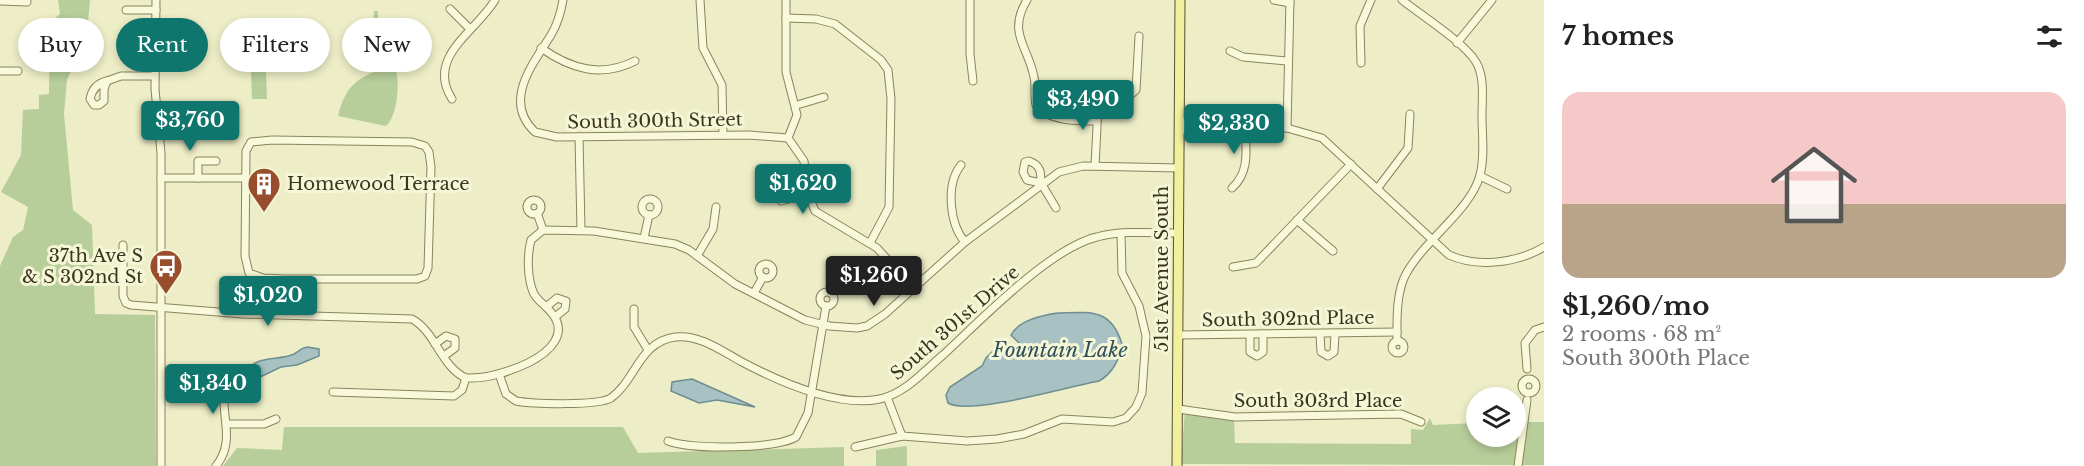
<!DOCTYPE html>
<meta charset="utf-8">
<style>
body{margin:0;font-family:"Libre Baskerville",serif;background:#f6f6f6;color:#222;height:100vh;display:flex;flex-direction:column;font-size:22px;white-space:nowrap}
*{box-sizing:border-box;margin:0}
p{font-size:20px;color:#767676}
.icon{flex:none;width:33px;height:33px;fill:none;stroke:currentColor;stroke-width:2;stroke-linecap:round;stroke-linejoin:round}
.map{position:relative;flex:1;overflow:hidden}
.details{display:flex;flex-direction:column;background:#fff;width:540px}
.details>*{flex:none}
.banner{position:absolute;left:18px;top:18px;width:570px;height:54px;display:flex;gap:12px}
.tools{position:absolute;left:1466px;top:387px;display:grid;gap:12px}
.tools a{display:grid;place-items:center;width:60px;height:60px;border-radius:50%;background:#fff;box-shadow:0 3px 9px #0003;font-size:30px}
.price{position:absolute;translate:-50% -51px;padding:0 14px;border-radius:6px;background:#0f766e;color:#fff;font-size:20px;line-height:39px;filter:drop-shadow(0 2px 3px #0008)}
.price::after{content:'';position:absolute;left:50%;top:36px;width:18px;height:14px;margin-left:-9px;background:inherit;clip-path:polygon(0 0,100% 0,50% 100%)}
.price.on{background:#222;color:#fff}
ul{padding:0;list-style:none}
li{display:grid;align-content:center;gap:12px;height:318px;padding:0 18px}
li span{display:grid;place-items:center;height:186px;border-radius:18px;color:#555}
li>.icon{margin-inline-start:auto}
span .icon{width:108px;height:108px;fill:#fffc;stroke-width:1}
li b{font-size:26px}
h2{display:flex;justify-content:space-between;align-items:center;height:72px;padding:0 18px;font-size:26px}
.tag{padding:0 21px;border-radius:27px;background:#fff;box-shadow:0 3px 9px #0003;font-size:21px;line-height:54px}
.tag.on{background:#0f766e;color:#fff}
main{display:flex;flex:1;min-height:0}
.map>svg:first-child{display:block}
.green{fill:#b7cd9a}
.water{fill:#a8c1c2;stroke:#6e8e91;stroke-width:1.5}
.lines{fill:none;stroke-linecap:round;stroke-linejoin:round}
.minor-casing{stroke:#8a835c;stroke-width:9}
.major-casing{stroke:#584f30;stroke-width:11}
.minor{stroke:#f8f9da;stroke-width:7}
.major{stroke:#f0f09f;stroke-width:9}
.labels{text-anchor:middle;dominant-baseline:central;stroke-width:6;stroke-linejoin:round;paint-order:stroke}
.street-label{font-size:18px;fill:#3a3520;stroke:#f5f6d6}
.poi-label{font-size:18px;fill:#3a3520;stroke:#f5f6d6;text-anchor:start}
.water-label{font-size:20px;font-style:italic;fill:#2f4f5a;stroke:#f5f6d6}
</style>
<main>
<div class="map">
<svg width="1544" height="466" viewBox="0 0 1544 466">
<rect width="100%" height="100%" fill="#edeec7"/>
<g class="green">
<path d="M58,0H90L87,34L67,80L64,114L73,210L92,225L95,314L155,315L156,466H0V266L13,237L23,230L28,207L1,192L21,155L23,110L39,109V95L49,94L50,22L60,14Z"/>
<path d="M374,11H378V26L374,27L373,39H360L361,26H373Z"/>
<path d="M384,70L396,71C400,85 397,116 386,126L338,116C344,90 356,75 384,70Z"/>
<path d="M251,72H266L267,99H252Z"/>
<path d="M1185,409L1234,421L1235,443L1411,444V429L1423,430L1430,418L1433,425L1476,423V436H1515V422H1544V465L1181,464Z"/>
<path d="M284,427H623L638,453L844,447V466H223L237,448L282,450Z"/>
<path d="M907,446V466H876V450Z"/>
</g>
<g class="water">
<path d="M1058,313C1090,312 1111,308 1122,344C1120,359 1112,374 1099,381C1070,386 969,416 948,403L946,395L950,387L982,366L986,358L1005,339L1015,351L1020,350L1021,345L1011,335C1019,320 1043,315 1058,313Z"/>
<path d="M307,347L319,349V356L297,365L281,367L258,378L248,377L247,369C260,355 279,361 294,354C299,351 301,348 307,347Z"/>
<path d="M692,379L755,407L717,400L699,403L671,391L672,382Z"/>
</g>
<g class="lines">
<defs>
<g id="minor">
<path d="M156,0L155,89L161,153V466"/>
<path d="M563,0C561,12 557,25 551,35C533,64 502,101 535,132L557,137L749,135L788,138"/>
<path d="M700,0L703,48L722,85L723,135"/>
<path d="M786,0V72L797,115L788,138"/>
<path d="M970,0V54L973,81"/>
<path d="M1027,0C1007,33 1028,46 1034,77C1036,86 1034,96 1036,105C1048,121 1077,121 1095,121"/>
<path d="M1274,0L1290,3"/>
<path d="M0,1L27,2"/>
<path d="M450,9L470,29"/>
<path d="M126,10H156"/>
<path d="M786,18L816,19L835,24L881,60L888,70L891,99L889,207L870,243"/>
<path d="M1457,43L1492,0"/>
<path d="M541,48C571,69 601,78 635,61"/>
<path d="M1230,51L1243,57L1287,61"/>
<path d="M1361,63L1360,26L1371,0"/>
<path d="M0,71H18"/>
<path d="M107,81L104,89V101L99,105H94L90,99C92,89 98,83 107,81Z"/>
<path d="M107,81L121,76H155"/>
<path d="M452,99C425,57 477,31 495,0"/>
<path d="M797,105L824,97"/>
<path d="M1204,127L1287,128L1322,138L1449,255C1478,268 1517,263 1544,247"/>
<path d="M1287,128L1290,0"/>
<path d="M1179,130L1204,127L1195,122H1179"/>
<path d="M579,137L581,230"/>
<path d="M788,138L804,161L808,194L815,211L877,248L914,289"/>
<path d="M272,140L412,142L425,146L429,152L431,167L428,268L425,276L417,279H284L263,278L249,273L245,256L246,151L251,142Z"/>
<path d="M1029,161C1041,165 1041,173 1041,183L1027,180L1023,172L1025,162Z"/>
<path d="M961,165C945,185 950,225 965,242"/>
<path d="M1095,166L1098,107L1106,97L1130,95L1136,90L1139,36"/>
<path d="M807,173L825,172"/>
<path d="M1480,176L1507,189"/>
<path d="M161,178H245"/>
<path d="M198,178V161H216"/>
<path d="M1041,183L1056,208"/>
<path d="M1232,188C1250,172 1246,150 1245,128"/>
<path d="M1377,189L1408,148L1410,114"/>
<circle cx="650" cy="207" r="8"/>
<circle cx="534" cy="207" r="7"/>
<path d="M781,201L808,194"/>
<path d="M537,213L543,230"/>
<path d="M1297,220L1333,251"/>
<path d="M644,238L649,215"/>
<path d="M123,245V296L126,303L131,305L243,314L412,319C436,332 441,367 466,378"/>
<path d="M697,256L713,229L716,207"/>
<circle cx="766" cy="271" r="7"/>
<path d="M1233,267L1256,263L1351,164"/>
<circle cx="827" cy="299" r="7"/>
<path d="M754,293L763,277"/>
<path d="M546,307L557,298L566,301L565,309L555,317"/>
<path d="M634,309V327L648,350"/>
<path d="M1320,334L1321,352L1328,356L1334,352L1335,334"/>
<path d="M1178,335L1397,332"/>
<path d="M1250,335V352L1257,356L1263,352V334"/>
<path d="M1397,341C1397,321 1396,297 1404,278C1420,243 1471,211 1480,175C1485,157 1482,135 1482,116C1482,98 1485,77 1476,62C1465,43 1421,15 1402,0"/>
<circle cx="1398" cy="347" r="6"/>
<path d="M435,344L446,336L455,339V348L444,356"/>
<path d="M1527,369L1525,343L1535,330L1544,327"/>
<path d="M499,374L506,394L516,401C533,404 598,406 611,398C636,380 639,342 675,337C699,334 722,351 742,362C780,382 837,408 880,399C906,393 924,371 943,355C980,321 1050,248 1097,237C1123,230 1152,233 1179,233"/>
<circle cx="1529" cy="386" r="7"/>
<path d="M333,392L454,396L462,390L466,378C488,379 508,372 528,363C548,353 571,334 550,311C545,305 538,301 534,294C527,279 527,255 531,240L543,230L594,231L675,244L689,250L735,284L805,320L829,326L857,328L867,326L885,314L965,242L1059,172L1083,166L1179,168"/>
<path d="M887,397L902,436"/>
<path d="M1178,409L1235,417L1401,414L1421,422"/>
<path d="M226,424H264L276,419"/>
<path d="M668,441C692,450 775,449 796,437L808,413L826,306"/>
<path d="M855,447L902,436L967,441L997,439L1024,434L1062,419L1113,422L1126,418L1136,407L1142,393L1146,336L1139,306L1122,273L1121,234"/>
<path d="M216,466C240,436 213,406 230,378"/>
<path d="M1518,466L1527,400"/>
</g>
<path id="major" d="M1177,466L1180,0"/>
</defs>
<use href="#minor" class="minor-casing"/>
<use href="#major" class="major-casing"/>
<use href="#minor" class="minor"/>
<use href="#major" class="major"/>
</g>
<defs>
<symbol id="building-pin" viewBox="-11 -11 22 30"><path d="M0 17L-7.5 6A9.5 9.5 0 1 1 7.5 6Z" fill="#984e2c" stroke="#f5f6d6"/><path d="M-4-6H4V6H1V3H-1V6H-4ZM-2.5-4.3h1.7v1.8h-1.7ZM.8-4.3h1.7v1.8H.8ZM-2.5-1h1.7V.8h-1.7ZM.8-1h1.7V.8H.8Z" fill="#fff"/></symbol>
<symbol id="bus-pin" viewBox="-11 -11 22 30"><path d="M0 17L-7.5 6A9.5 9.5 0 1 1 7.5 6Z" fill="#984e2c" stroke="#f5f6d6"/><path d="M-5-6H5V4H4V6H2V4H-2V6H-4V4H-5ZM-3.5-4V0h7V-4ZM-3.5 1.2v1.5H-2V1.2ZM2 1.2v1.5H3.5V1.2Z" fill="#fff"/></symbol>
</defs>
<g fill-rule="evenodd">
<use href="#building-pin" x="245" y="165" width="38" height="52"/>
<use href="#bus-pin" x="147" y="247" width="38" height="52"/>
</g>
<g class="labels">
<g class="street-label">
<text transform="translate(655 121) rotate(-1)">South 300th Street</text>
<text transform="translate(1162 269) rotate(-90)">51st Avenue South</text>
<text transform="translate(1288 319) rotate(-1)">South 302nd Place</text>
<text transform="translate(955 323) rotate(-41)">South 301st Drive</text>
<text x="1318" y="401">South 303rd Place</text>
</g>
<g class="poi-label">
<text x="287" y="184">Homewood Terrace</text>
<text x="143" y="256" text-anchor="end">37th Ave S<tspan x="143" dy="21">&amp; S 302nd St</tspan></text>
</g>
<g class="water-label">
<text x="1060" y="350">Fountain Lake</text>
</g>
</g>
</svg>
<div class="tools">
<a><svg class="icon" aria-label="layers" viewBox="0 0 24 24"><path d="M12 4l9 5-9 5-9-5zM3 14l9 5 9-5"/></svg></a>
</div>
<b class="price" style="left:1083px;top:131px">$3,490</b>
<b class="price" style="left:190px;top:152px">$3,760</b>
<b class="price" style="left:1234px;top:155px">$2,330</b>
<b class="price" style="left:803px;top:215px">$1,620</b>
<b class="price on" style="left:874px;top:307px">$1,260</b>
<b class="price" style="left:268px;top:327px">$1,020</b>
<b class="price" style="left:213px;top:415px">$1,340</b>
<div class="banner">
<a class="tag">Buy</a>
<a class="tag on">Rent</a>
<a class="tag">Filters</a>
<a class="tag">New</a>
</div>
</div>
<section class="details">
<h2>7 homes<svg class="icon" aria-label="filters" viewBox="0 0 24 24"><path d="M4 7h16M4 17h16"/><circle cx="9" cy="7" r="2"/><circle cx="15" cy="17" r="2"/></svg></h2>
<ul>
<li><span style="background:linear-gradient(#f6c9c9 60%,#b9a48a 0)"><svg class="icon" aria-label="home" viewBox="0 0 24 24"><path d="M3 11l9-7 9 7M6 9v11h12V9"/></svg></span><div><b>$1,260/mo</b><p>2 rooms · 68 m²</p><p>South 300th Place</p></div></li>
</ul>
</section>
</main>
